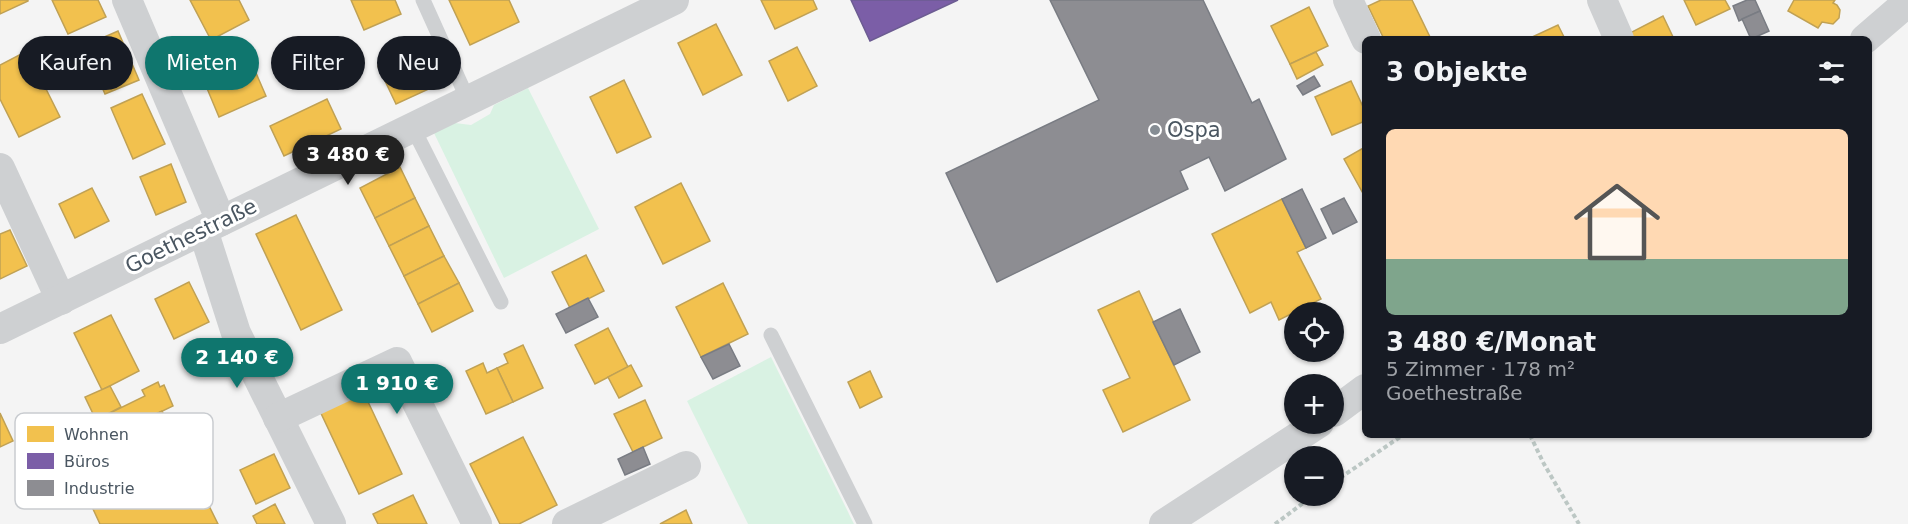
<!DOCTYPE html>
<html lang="de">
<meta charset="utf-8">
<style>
body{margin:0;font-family:"DejaVu Sans",sans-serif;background:#242831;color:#f1f3f6;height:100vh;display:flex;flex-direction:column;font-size:22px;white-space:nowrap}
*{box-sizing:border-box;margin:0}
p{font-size:20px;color:#9ea1a6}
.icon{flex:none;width:33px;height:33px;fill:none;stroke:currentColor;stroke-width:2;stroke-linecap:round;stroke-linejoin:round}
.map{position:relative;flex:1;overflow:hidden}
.drawer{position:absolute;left:1362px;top:36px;width:510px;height:402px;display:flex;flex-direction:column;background:#171b24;border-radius:9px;box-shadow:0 2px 4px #0004}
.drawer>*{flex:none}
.guide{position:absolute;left:18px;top:36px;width:570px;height:54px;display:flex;gap:12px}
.fabs{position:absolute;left:1284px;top:302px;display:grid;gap:12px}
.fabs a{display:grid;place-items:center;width:60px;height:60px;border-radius:50%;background:#171b24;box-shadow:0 2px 4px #0004;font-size:30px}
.price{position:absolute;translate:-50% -51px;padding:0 14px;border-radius:21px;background:#0f766e;color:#fff;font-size:20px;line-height:39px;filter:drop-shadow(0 2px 3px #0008)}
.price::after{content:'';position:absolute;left:50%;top:36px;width:18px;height:14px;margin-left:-9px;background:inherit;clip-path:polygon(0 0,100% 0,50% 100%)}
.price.selected{background:#222;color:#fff}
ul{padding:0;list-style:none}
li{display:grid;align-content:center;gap:12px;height:318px;padding:0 24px}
li span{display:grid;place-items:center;height:186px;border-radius:9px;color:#555}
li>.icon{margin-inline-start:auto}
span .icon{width:108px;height:108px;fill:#fffc;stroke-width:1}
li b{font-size:26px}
h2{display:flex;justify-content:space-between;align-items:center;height:72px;padding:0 24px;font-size:26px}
.chip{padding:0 21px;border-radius:27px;background:#171b24;box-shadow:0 2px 4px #0004;font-size:21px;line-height:54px}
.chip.selected{background:#0f766e;color:#fff}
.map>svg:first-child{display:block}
.green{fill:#d9f2e3}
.homes{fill:#f2c14e;stroke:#c0a154;stroke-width:1.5}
.offices{fill:#7b5ea7;stroke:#6c5c92;stroke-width:1.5}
.industry{fill:#8d8d92;stroke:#797c83;stroke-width:1.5}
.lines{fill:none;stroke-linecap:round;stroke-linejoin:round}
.path{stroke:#bcc7c4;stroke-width:4;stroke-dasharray:4.5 3;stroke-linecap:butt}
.lane{stroke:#ced0d2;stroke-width:15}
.street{stroke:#ced0d2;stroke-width:30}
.poi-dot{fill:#868d94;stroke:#fff;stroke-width:2}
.labels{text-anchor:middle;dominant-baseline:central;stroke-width:6;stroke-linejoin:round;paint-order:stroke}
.poi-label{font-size:21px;fill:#4a5661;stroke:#fff;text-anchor:start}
.street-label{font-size:21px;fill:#4a5661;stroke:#fff}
.key{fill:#fff;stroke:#c9ccd0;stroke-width:1.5}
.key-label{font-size:16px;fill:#4a5661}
</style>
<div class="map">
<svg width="1908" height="524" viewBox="0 0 1908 524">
<rect width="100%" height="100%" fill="#f4f4f4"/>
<g class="green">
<path d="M528,88L599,229L504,278L434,133L455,123L471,125L490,114L494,105Z"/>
<path d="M771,357L854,524H748L687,401Z"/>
</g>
<g class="homes">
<path d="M0,0H28V1L0,14Z"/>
<path d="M52,0H98L106,17L68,34Z"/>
<path d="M190,0H239L249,20L211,40Z"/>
<path d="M351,0H395L401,14L364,30Z"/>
<path d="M449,0H509L519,22L470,45Z"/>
<path d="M761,0H813L817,9L775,29Z"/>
<path d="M1381,0H1412L1431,39H1384L1368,6Z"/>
<path d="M1684,0H1725L1730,9L1696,25Z"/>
<path d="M1794,0H1835L1833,3L1837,5L1840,10L1839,18L1833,24L1822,22L1818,28L1788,11Z"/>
<path d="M1309,7L1328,46L1290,64L1271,26Z"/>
<path d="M1663,16L1674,39H1630L1628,34Z"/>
<path d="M716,24L742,75L703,95L678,43Z"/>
<path d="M1558,25L1565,39H1528Z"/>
<path d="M118,31L139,80L105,94L84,46Z"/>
<path d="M195,39L208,70L178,84L164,52Z"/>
<path d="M797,47L817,86L788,101L769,61Z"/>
<path d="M413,50L431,88L396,104L378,66Z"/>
<path d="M27,51L60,117L19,137L0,99V65Z"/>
<path d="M1316,52L1323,65L1297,79L1290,64Z"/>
<path d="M253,66L266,96L219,117L206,86Z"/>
<path d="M624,80L651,137L617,153L590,97Z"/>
<path d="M1351,81L1365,111V121L1332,135L1315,97Z"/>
<path d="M142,94L165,144L133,159L111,108Z"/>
<path d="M327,99L341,129L284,156L270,126Z"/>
<path d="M1365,147V197L1344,159Z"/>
<path d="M171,164L186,202L156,215L140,177Z"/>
<path d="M400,167L415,198L375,218L360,188Z"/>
<path d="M681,183L710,241L663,264L635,207Z"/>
<path d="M92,188L109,221L75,238L59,204Z"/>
<path d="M415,198L429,226L389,246L375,218Z"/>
<path d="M1282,199L1306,248L1297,252L1321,299L1279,320L1271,302L1250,313L1212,234Z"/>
<path d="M296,215L342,310L301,330L256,234Z"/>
<path d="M429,226L444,256L404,276L389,246Z"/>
<path d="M10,230L27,266L0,279V234Z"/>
<path d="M586,255L604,291L570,308L552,272Z"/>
<path d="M444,256L459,283L418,304L404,276Z"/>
<path d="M189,282L209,322L174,339L155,299Z"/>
<path d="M459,283L473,311L432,332L418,304Z"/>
<path d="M723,283L748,334L701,357L676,307Z"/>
<path d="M1139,291L1190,400L1123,432L1103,390L1130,378L1098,310Z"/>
<path d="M111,315L139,371L102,390L74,333Z"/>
<path d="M608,328L628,367L595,384L575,345Z"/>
<path d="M523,345L543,388L513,402L497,368L508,363L504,354Z"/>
<path d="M483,363L487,373L497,368L513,402L486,414L466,371Z"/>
<path d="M631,365L642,386L619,398L608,377Z"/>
<path d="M870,371L882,397L860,408L848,382Z"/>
<path d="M158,382L160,387L164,385L173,406L117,433L108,414L145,396L142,390Z"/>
<path d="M110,386L121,407L96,420L85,397Z"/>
<path d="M362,389L402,474L359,494L319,409Z"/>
<path d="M645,400L662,438L633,452L614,414Z"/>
<path d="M162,411L218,524H100L86,494L134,468L117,433Z"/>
<path d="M0,413L13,441L0,447Z"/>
<path d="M523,437L557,505L519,524H500L470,464Z"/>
<path d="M274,454L290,488L256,504L240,470Z"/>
<path d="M413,495L427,524H378L373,514Z"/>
<path d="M275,504L285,524H257L253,516Z"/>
<path d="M686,510L692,524H660Z"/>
</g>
<path class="offices" d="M851,0H958L870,41Z"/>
<g class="industry">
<path d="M1050,0H1203L1252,103L1259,99L1286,159L1225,191L1209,157L1180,171L1188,189L997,282L946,173L1099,100Z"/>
<path d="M1747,0H1755L1760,11L1739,21L1733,6Z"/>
<path d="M1760,11L1769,31L1751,39L1742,19Z"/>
<path d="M1314,76L1320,86L1303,95L1297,86Z"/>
<path d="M1302,189L1326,238L1306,248L1282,199Z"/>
<path d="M1344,198L1357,222L1333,234L1321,209Z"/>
<path d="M588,298L598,317L566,333L556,314Z"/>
<path d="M1180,309L1200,352L1174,365L1153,322Z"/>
<path d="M729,344L740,366L713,379L701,357Z"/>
<path d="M643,447L650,464L625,475L618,459Z"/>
</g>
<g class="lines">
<g class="path">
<path d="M1530,435L1544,464L1579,524"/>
<path d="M1334,482L1403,435"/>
<path d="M1275,524L1314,495"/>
</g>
<g class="lane">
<path d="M423,0L468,100"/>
<path d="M413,128L501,302"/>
<path d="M771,335L865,524"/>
</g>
<g class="street">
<path d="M127,0L221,221"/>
<path d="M1348,0L1366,39"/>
<path d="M1602,0L1619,39"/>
<path d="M1865,39L1908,2"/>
<path d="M0,168L61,300"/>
<path d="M203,230L236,333L331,524"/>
<path d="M0,329L674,0"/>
<path d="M1334,412L1365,389"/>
<path d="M278,418L397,362L477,524"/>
<path d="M567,524L686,466"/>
<path d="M1164,524L1319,423"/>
</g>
</g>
<circle class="poi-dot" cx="1155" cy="130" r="6"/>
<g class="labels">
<g class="poi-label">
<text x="1167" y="130">Ospa</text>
</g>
<g class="street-label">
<text transform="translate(191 236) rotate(-26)">Goethestraße</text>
</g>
</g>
<rect x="15" y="413" width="198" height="96" rx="9" class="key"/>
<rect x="27" y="426" width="27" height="16" fill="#f2c14e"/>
<rect x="27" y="453" width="27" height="16" fill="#7b5ea7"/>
<rect x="27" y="480" width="27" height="16" fill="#8d8d92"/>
<g class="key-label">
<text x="64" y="440">Wohnen</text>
<text x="64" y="467">Büros</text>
<text x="64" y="494">Industrie</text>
</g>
</svg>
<div class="fabs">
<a><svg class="icon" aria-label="locate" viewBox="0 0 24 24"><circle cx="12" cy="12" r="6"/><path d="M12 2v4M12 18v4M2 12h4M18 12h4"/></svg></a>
<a>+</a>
<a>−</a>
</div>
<b class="price selected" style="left:348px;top:186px">3 480 €</b>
<b class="price" style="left:237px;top:389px">2 140 €</b>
<b class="price" style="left:397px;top:415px">1 910 €</b>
<div class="guide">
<a class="chip">Kaufen</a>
<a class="chip selected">Mieten</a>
<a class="chip">Filter</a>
<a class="chip">Neu</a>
</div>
<section class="drawer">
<h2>3 Objekte<svg class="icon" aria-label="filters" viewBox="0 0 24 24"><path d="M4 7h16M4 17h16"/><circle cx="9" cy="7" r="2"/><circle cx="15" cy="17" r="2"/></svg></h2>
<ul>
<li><span style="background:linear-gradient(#ffd9b3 70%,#7fa58c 0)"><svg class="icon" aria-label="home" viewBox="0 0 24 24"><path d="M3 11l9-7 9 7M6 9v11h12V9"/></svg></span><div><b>3 480 €/Monat</b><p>5 Zimmer · 178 m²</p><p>Goethestraße</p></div></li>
</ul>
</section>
</div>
